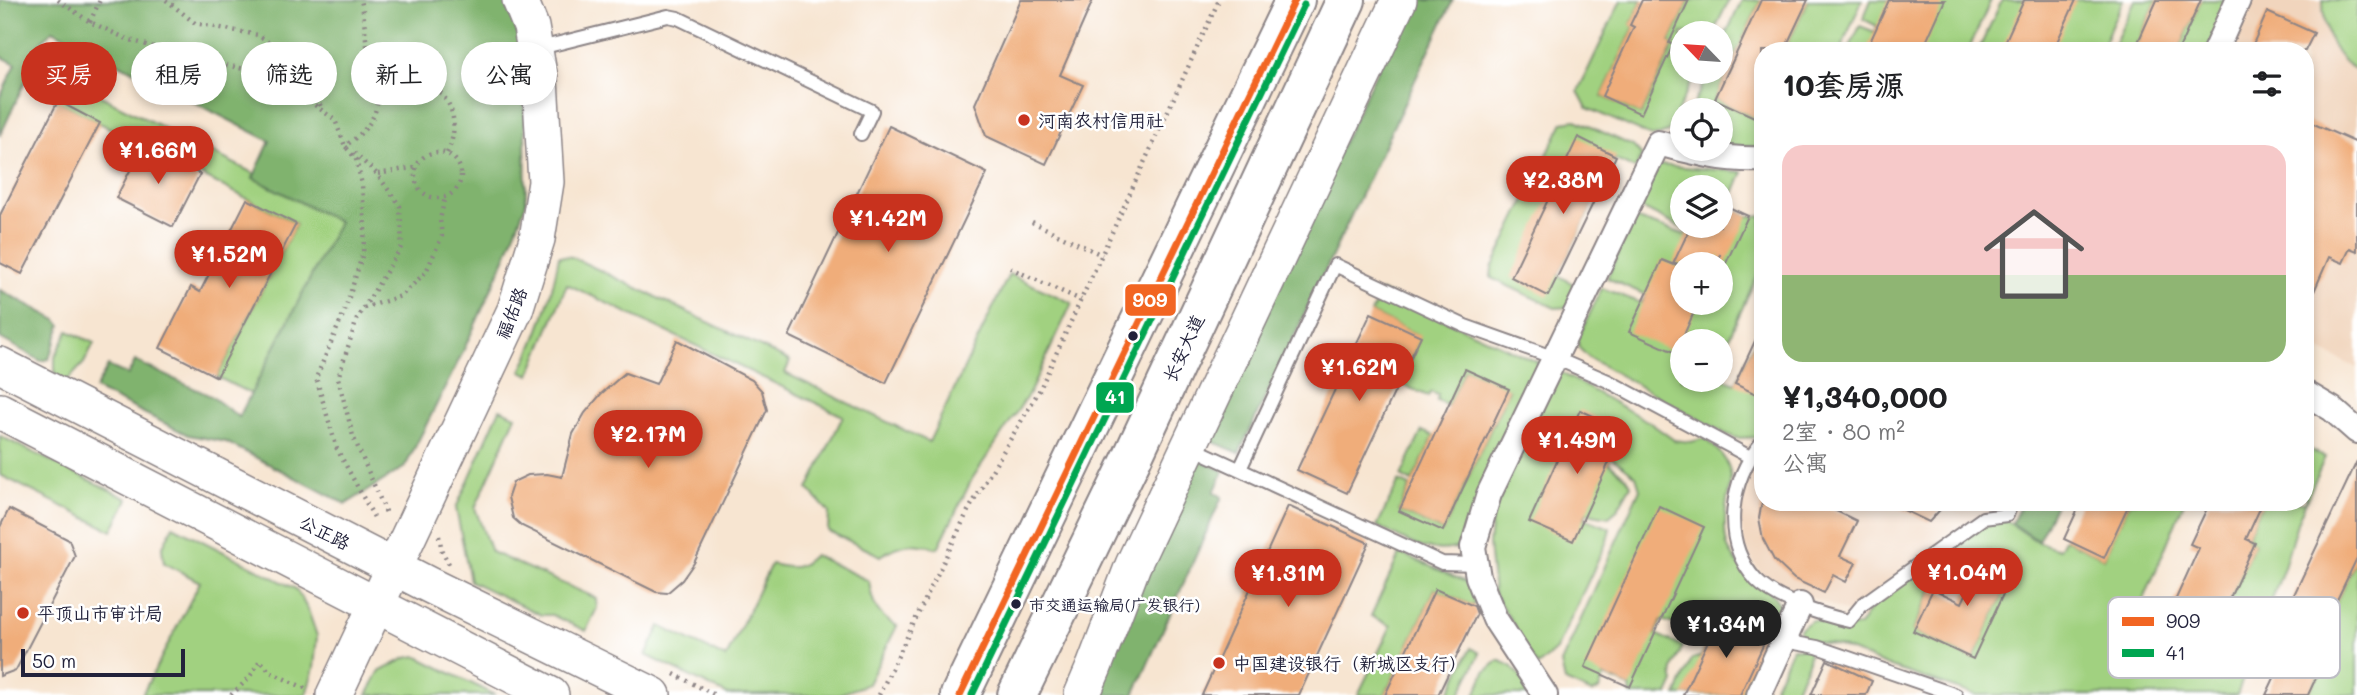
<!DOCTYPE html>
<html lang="zh">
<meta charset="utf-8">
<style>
body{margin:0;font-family:Mali,"LXGW WenKai TC",sans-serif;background:#f2f2f2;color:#202124;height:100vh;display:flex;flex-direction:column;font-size:26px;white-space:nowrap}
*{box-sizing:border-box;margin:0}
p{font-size:23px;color:#757577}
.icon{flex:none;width:38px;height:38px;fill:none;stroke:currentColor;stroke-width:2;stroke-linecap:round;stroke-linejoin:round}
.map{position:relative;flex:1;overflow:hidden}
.sheet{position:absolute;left:1754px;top:42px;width:560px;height:469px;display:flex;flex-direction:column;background:#fff;border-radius:28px;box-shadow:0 4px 10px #0003}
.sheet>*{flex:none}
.guide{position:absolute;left:21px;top:42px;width:665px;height:63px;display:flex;gap:14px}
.needle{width:46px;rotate:295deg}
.controls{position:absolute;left:1670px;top:21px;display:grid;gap:14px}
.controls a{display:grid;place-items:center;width:63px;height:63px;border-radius:50%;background:#fff;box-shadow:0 4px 10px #0003;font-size:35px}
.scale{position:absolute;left:21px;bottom:18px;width:164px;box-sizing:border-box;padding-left:7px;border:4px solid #22223b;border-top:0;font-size:19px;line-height:24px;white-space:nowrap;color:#22223b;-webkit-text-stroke:5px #fff;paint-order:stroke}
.price{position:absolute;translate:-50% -60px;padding:0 16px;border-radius:24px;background:#c8321e;color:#fff;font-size:23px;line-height:46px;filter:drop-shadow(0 2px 4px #0008)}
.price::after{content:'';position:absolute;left:50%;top:42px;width:21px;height:16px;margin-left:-10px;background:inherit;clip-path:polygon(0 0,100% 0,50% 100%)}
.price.current{background:#222;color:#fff}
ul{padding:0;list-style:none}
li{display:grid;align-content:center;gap:14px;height:371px;padding:0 28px}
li+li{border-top:2px solid #e0e0e0}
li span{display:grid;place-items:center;height:217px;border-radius:21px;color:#555}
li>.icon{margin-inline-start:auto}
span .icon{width:126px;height:126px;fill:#fffc;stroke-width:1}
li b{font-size:30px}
h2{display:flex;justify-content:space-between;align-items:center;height:84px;padding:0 28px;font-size:30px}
.pill{padding:0 24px;border-radius:32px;background:#fff;box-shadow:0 4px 10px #0003;font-size:24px;line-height:63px}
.pill.current{background:#c8321e;color:#fff}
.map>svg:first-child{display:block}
.built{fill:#f1d5bd}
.green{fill:#a1d180;stroke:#627a5e;stroke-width:2;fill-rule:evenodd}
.forest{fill:#80b36e;stroke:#516a54;stroke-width:2}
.building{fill:#f0ad7a}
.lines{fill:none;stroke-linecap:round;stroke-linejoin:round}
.lane-casing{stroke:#8c8486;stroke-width:16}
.street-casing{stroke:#8c8486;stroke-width:28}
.secondary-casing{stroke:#8c8486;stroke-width:38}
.primary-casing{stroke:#8c8486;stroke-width:42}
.path{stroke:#8c8486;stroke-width:4.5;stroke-dasharray:2 5;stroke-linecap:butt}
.lane{stroke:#fff;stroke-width:12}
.street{stroke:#fff;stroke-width:24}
.secondary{stroke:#fff;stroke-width:35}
.primary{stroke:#fff;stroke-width:38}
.bus-1-casing{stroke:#fff;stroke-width:12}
.bus-2-casing{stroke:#fff;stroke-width:12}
.bus-1{stroke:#f26522;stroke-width:7}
.bus-2{stroke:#00a651;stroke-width:7}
.poi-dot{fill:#c8321e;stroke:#fff;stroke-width:2.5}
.bus-dot{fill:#22223b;stroke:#fff;stroke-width:2.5}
.labels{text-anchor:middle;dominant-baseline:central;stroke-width:5;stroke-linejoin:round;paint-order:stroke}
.bus-label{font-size:16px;fill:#22223b;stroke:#fff;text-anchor:start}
.poi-label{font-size:18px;fill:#22223b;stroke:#fff;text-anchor:start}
.street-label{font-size:18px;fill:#22223b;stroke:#fff}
.key{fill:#fff;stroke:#bdbdc4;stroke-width:2}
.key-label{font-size:19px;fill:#22223b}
.line-badge{stroke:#fff;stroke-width:2.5}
.badge-label{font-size:19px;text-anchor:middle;font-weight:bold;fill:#fff}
</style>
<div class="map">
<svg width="2357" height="695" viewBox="0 0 2357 695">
<rect width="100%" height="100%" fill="#fff"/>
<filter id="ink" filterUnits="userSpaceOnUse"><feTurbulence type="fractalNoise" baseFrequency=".0143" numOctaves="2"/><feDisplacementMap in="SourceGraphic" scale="14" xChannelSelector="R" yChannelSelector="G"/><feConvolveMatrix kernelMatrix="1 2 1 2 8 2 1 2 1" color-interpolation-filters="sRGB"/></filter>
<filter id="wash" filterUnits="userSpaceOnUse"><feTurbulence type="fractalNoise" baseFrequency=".00686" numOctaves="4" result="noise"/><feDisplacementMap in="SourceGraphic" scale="28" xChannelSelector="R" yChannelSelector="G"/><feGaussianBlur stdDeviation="1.57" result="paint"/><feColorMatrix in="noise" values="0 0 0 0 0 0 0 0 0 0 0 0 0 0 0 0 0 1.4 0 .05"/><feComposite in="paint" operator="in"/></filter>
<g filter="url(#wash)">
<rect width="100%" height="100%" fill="#f7e5d1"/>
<g class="built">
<path d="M2247,0H2357V368L2305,343V51H2224Z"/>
<path d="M1762,453V502H1995L1990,511L2038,541L1974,662L1944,654L1765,578L1753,562L1745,544L1738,511L1747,477Z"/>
</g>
<g class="green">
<path d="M1621,0H1642L1631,24L1634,27L1602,96L1641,114L1673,46L1669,43L1689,0H1729L1713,33H1682V72H1696L1668,132L1653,137L1587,108L1578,91Z"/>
<path d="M1742,0H1761L1715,99L1753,117L1762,98V147L1720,146V110H1691L1709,72H1720V47Z"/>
<path d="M1808,0H1862L1840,51H1784Z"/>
<path d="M1871,0H1991L1968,51H1848L1860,26L1875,32L1877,26L1863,19Z"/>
<path d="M2002,0H2123L2100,51H1978Z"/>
<path d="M2135,0H2157L2134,51H2111Z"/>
<path d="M2201,0H2231L2207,51H2178Z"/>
<path d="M2323,0H2357V70C2331,58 2323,27 2323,0Z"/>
<path d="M63,77L255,174L254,178L339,222L251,394L217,377L296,224L53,99Z"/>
<path d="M1576,120L1633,146L1642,156L1635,169L1614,159L1558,275L1580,288L1569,307L1555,308L1491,278L1492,268L1563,122Z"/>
<path d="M1659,165L1743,172L1728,207L1748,216H1762V265L1720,357V341H1682V380H1720V377L1735,384L1762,326V437L1736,438L1726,434L1589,358L1580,349L1577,340L1602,288L1641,303L1646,295L1607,278L1634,218L1686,235L1688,231L1639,207ZM1682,187H1720V226H1682ZM1682,264H1720V303H1682Z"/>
<path d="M559,256L572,257L790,361L785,373L929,442L1009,274L1072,303L1030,392L972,479L938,548C915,543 901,541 881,556L828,531L829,512L808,489L843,416L567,284L530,375L521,371C539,335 552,296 559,256Z"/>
<path d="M1381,291L1542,364L1464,546C1428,557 1408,542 1377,526L1399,481L1410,486L1399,511L1443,531L1509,390L1465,369L1448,406L1437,401L1438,395L1431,392L1428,396L1399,383L1420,336L1371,313Z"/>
<path d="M68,331L94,343L84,363L67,381L55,376V357Z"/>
<path d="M1558,371L1649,422L1674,440L1691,442L1705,438C1747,474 1724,481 1725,526C1725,533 1725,541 1728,548C1739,572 1768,583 1779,604C1782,609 1781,615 1781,620L1748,695H1676L1692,659L1701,656L1712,631H1694L1662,620L1655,634L1683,646C1678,658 1669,669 1674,682L1668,695H1631L1630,687L1604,676L1599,690L1592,693L1565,681L1561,663L1640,489L1636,476L1611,457L1609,463L1627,478L1631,485L1617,510L1609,517L1587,513L1584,518L1610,528L1607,541L1556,650L1538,666L1527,651L1513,624L1494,594L1489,545L1492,515Z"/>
<path d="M500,409L516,416L475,508L491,552L596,598L597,608L586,631L552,615H541L470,581L456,508Z"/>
<path d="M1422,431L1434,436L1412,482L1401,476Z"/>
<path d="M0,436L128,499L112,531L0,475Z"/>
<path d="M2305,447L2325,457L2298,520L2284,567L2237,695H1976L1893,668L1839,646L1799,639L1800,629L1812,620L1848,627L1859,626L1876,600L1916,572L1936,580L1913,631L1973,659L2017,564L1987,550L1970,585L1924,565L1981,525L2001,517L2038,542L2059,549L2064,539L2104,558L2130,502H2184L2143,602L2213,634L2255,543L2246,539L2263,502H2305Z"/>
<path d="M173,526L296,589L308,610L317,636L314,668L306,695H142L200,582L164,563L162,548Z"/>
<path d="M1400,553L1473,585L1477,597L1473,606L1435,589L1385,695H1358L1391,626L1371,616Z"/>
<path d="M814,555L869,581C872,603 876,615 897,626L868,684L837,695H728L646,655L660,626L726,658L771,564C792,568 798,571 814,555Z"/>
<path d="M2357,558V695H2308L2327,655L2314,648Z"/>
<path d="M1471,648L1480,653L1460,695H1448Z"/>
<path d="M1792,648L1809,649L1808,663L1793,695H1771Z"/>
<path d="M416,656L495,695H367L379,672L406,658Z"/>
<path d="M1499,660L1511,666L1537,695H1475L1485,672Z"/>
</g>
<g class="forest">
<path d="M0,0H507L524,53L526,203L505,259L461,356L405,467L346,504L226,442L188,435L95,389L108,366L128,375L135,361L211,396L239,417L339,222L253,178L270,141L53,30L40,43L30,59L29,73L0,136V97L16,64L0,56Z"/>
<path d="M1410,0H1453L1239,453L1204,438Z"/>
<path d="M0,290L57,320L61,325L49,359L41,361L0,338Z"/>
<path d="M1193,457L1224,471L1214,492L1222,497L1134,695H1092Z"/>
<path d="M2022,502H2057L2038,541L2012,523Z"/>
</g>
<g id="blocks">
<g class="building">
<path d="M1021,0H1093L1060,75L1083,85L1046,164L986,136L975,104Z"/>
<path d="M1642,0H1689L1669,43L1673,45L1641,114L1602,96L1634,27L1630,25Z"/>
<path d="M1761,0H1808L1784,51H1762V98L1754,117L1715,99Z"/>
<path d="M1889,0H1945L1922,51H1866Z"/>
<path d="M2024,0H2076L2053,51H2001Z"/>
<path d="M2157,0H2201L2178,51H2134Z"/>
<path d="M2267,12L2314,33L2305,51H2250Z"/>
<path d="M58,101L100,123L22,274L0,263V215Z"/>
<path d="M2305,120L2357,143V251L2350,248L2343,263L2329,257L2305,312Z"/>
<path d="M889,126L987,173L886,383L789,336Z"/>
<path d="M1578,137L1616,156L1548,296L1511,277Z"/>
<path d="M143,145L200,174L173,227L116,198Z"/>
<path d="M247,199L296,224L217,377L160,348L191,287L200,292Z"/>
<path d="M1720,203L1748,216L1720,276V254L1716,264H1673L1691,226H1720Z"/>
<path d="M1662,260L1682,268V303H1698L1676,353L1629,332Z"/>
<path d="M1371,313L1421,336L1347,493L1297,470Z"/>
<path d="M1762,326V397L1735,384Z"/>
<path d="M677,340L752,380L762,391L767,410L694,563L682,580L667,593L656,592L522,526L513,518L508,497L513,482L528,475L547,474L562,477L573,434L585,413L601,394L625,373L656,384Z"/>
<path d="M1465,369L1509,389L1443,531L1399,511Z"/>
<path d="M1580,410L1624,430L1573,541L1529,522Z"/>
<path d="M2357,461V558L2314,648L2327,654L2308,695H2266L2291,642L2275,635Z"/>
<path d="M1762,502H1833L1830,508L1857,521L1840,556L1856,563L1846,582L1833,575L1824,593L1794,579L1774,560L1763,539L1759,518Z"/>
<path d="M1887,502H1947L1929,522Z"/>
<path d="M2081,502H2130L2104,558L2064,539Z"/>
<path d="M2210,502H2263L2246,539L2255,543L2213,635L2169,614L2199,548L2190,544Z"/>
<path d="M1288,506L1369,543L1299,695H1202Z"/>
<path d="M1659,506L1704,527L1630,687L1585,667Z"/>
<path d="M9,509L69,540L75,556L16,670L0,676V527Z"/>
<path d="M1987,550L2017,564L1973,659L1913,631L1933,589L1962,603Z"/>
<path d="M1435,589L1474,606L1477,614L1472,624L1438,695H1385Z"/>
<path d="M1720,615L1767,637L1740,695H1683Z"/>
<path d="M1827,660L1872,681L1866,695H1811Z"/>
</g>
</g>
</g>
<g filter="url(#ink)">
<use href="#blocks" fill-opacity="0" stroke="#8c8486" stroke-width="2"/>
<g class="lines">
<defs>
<g id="lane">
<path d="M536,49L668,16L678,18L872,111L861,134"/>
<path d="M1762,442C1730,480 1720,540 1756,580C1775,600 1822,615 1849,621L1863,604L1983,518L2007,515L2012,502"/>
<path d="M1193,448L1442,563L1476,564"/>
<path d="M1240,469L1335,265L1465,326L1555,358L1608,381L1750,457"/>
<path d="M1784,641L1817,647L1956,695"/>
</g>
<g id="street">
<path d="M2215,51L2238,0"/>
<path d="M2305,393L2332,409L2357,431"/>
<path d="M1545,695L1495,619L1478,577L1473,547L1489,494L1658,143C1692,152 1727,161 1762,159"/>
<path d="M1759,695L1800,605"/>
</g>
<g id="secondary">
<path d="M0,365L427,584L653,695"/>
<path d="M0,411L551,695"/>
<path d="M334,695L515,310L537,239L546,182L540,80L531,27L520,0"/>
<path d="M1082,695L1094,667L1133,565L1399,0"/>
</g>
<g id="primary">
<path d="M960,695L1295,0"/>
<path d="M1017,695L1131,460L1346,0"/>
</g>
</defs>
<use href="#lane" class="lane-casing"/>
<use href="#street" class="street-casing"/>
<use href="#secondary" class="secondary-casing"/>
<use href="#primary" class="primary-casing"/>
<g class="path">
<path d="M58,0L90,22L127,39L173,53L244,69L308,100L335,120L345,146L356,159L362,185L365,229L363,253L345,310L316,378L337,449L376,521"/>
<path d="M166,0L195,23L258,35L284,53L307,77L322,109"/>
<path d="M90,22L100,0"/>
<path d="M381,75C386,77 392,79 397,80C404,81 412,79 419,81C453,90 461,125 447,153"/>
<path d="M347,148L345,146C377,123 377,112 381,75C362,57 367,24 361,0"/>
<circle cx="438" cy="175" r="23"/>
<path d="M354,153L377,174L400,206L402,246L357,319L338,378L353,436L387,515"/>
<path d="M378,174L416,167"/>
<path d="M1032,222L1102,255"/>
<path d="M1010,268L1081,300"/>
<path d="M364,308L401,296L426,272L442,236L440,220L445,197"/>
<path d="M439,536L442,551L449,564"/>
<path d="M674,674L715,695"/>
<path d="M231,695L249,678L260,660L270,672L309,690"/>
<path d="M879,695L968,511L1039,391L1219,0"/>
</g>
<use href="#lane" class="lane"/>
<use href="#street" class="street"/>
<use href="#secondary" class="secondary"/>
<use href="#primary" class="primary"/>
<defs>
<path id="bus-1" d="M960,695L1295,0"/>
<path id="bus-2" d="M972,695L1304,5"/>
</defs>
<use href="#bus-1" class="bus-1-casing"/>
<use href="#bus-2" class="bus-2-casing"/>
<use href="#bus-1" class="bus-1"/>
<use href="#bus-2" class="bus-2"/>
</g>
</g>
<g class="poi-dot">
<circle cx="1024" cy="120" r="7"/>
<circle cx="23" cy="613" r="7"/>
<circle cx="1219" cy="663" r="7"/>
</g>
<g class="bus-dot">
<circle cx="1133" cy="336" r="6"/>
<circle cx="1016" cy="604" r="6"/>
</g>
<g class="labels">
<g class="bus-label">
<text x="1029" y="604">市交通运输局(广发银行)</text>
</g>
<g class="poi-label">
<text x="1038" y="120">河南农村信用社</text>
<text x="37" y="613">平顶山市审计局</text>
<text x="1233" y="663">中国建设银行（新城区支行）</text>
</g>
<g class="street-label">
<text transform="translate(511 313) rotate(-68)">福佑路</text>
<text transform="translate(1183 348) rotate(-65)">长安大道</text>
<text transform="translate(325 532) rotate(27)">公正路</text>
</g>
</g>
<rect x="2108" y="597" width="232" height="81" rx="10" class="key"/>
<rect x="2122" y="617" width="32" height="9" fill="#f26522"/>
<rect x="2122" y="649" width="32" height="8" fill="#00a651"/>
<g class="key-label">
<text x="2166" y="628">909</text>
<text x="2166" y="660">41</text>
</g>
<g class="line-badge">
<rect x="1124" y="283" width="53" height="34" rx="7" fill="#f26522"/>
<rect x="1095" y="381" width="40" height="33" rx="7" fill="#00a651"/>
</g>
<g class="badge-label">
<text x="1150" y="307">909</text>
<text x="1115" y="404">41</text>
</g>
</svg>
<div class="controls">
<a><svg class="needle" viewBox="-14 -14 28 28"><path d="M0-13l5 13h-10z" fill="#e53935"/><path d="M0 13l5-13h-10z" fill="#757577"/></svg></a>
<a><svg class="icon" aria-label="locate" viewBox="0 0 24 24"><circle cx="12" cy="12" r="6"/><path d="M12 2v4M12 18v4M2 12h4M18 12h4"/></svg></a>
<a><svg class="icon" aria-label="layers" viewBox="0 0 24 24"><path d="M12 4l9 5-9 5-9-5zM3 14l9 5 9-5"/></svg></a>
<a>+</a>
<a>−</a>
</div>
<div class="scale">50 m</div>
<b class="price" style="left:158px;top:186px">¥1.66M</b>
<b class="price" style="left:1563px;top:216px">¥2.38M</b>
<b class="price" style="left:888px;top:254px">¥1.42M</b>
<b class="price" style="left:229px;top:290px">¥1.52M</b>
<b class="price" style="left:1359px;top:403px">¥1.62M</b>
<b class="price" style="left:648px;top:470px">¥2.17M</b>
<b class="price" style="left:1577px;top:476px">¥1.49M</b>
<b class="price" style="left:1967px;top:608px">¥1.04M</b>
<b class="price" style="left:1288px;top:609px">¥1.31M</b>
<b class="price current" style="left:1726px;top:660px">¥1.34M</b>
<div class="guide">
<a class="pill current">买房</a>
<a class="pill">租房</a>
<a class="pill">筛选</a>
<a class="pill">新上</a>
<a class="pill">公寓</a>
</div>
<section class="sheet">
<h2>10套房源<svg class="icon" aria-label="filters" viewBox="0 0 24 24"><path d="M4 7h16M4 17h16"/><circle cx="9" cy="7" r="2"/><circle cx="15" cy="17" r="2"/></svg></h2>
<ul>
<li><span style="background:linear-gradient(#f6c9c9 60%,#8fb573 0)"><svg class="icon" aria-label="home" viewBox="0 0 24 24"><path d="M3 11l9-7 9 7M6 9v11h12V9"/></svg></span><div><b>¥1,340,000</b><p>2室 · 80 m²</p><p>公寓</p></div></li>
</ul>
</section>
</div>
